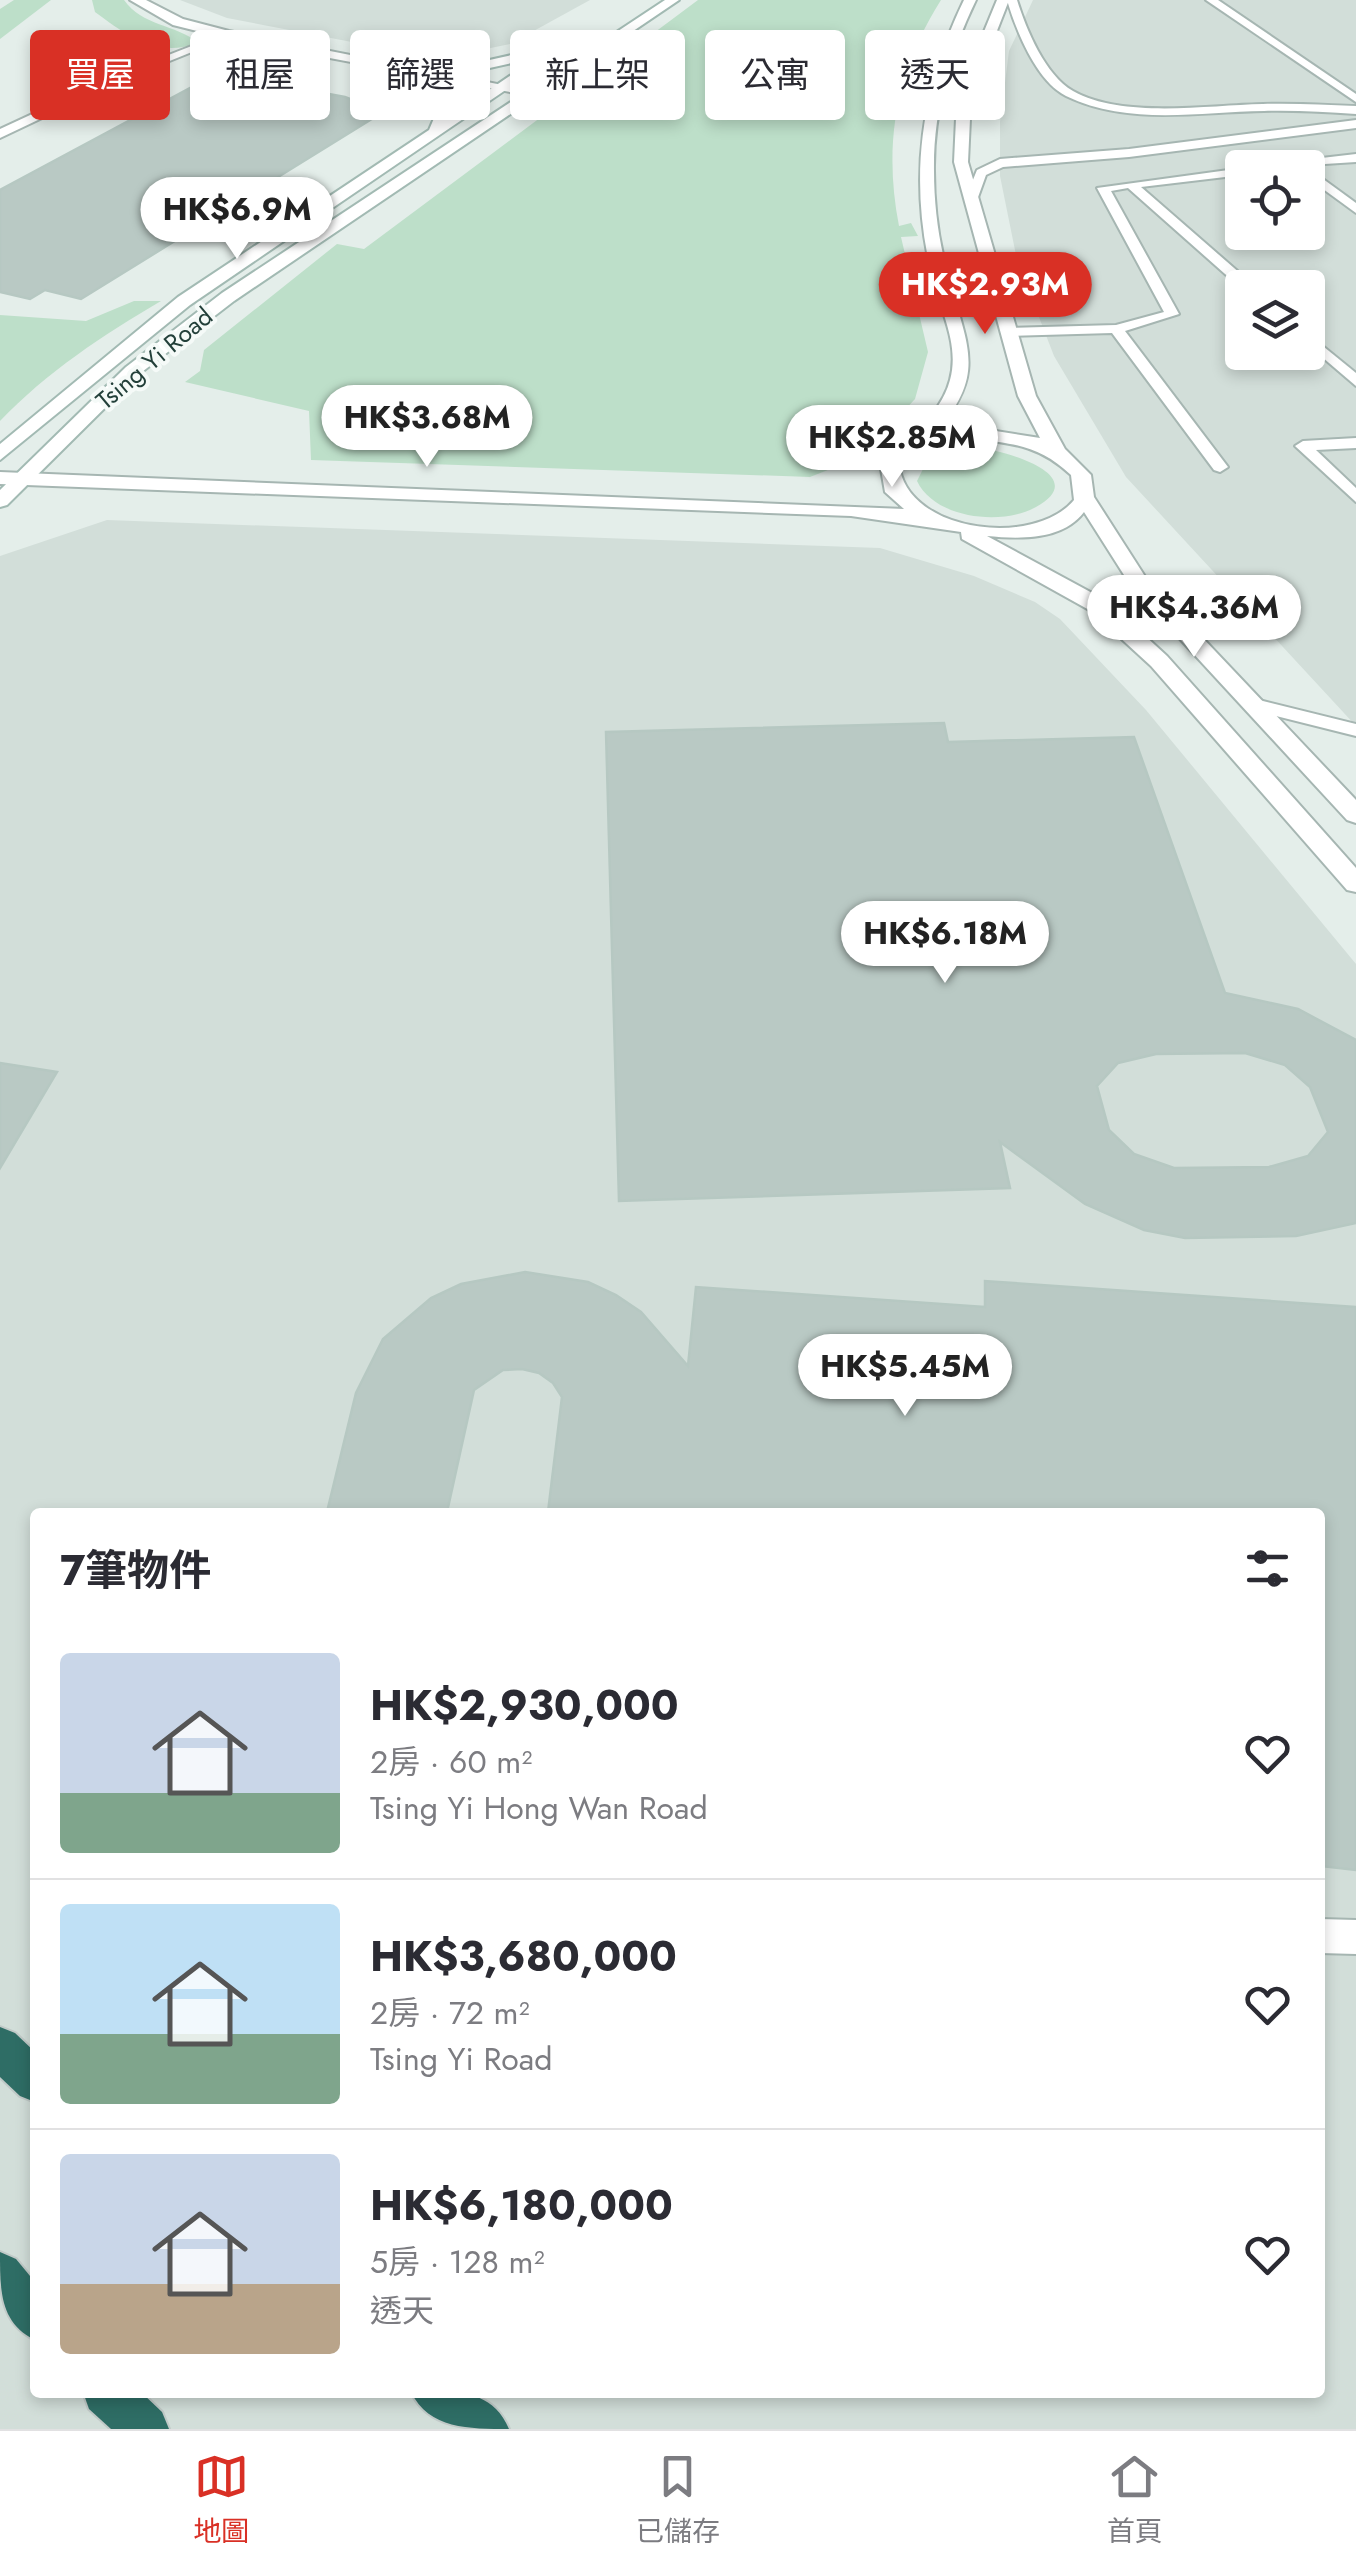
<!DOCTYPE html>
<html lang="zh-TW">
<meta charset="utf-8">
<style>
body{margin:0;font-family:Jost,"Noto Sans TC",sans-serif;background:#f7f7f7;color:#2b2b33;height:100vh;display:flex;flex-direction:column;font-size:38px;white-space:nowrap}
*{box-sizing:border-box;margin:0}
p{font-size:32px;color:#7c7c81}
.icon{flex:none;width:55px;height:55px;fill:none;stroke:currentColor;stroke-width:2;stroke-linecap:round;stroke-linejoin:round}
.map{position:relative;flex:1;overflow:hidden}
.sheet{position:absolute;left:30px;top:1508px;width:1295px;height:890px;display:flex;flex-direction:column;background:#fff;border-radius:10px;box-shadow:0 5px 15px #0003}
.sheet>*{flex:none}
.guide{position:absolute;left:30px;top:30px;width:1298px;height:90px;display:flex;gap:20px}
.buttons{position:absolute;left:1225px;top:150px;display:grid;gap:20px}
.buttons a{display:grid;place-items:center;width:100px;height:100px;border-radius:10px;background:#fff;box-shadow:0 5px 15px #0003;font-size:50px}
.price{position:absolute;translate:-50% -85px;padding:0 22px;border-radius:35px;background:#fff;color:#222;font-size:32px;line-height:65px;filter:drop-shadow(0 2px 5px #0008)}
.price::after{content:'';position:absolute;left:50%;top:60px;width:30px;height:22px;margin-left:-15px;background:inherit;clip-path:polygon(0 0,100% 0,50% 100%)}
.price.active{background:#d93025;color:#fff}
ul{padding:0;list-style:none}
li{display:flex;align-items:center;gap:30px;height:250px;padding:0 30px}
li+li{border-top:2px solid #e1e1e2}
li span{display:grid;place-items:center;flex:none;width:280px;height:200px;border-radius:10px;color:#555}
li>.icon{margin-inline-start:auto}
span .icon{width:120px;height:120px;fill:#fffc;stroke-width:1}
li b{font-size:42px}
h2{display:flex;justify-content:space-between;align-items:center;height:120px;padding:0 30px;font-size:42px}
.pill{padding:0 35px;border-radius:10px;background:#fff;box-shadow:0 5px 15px #0003;font-size:35px;line-height:90px}
.pill.active{background:#d93025;color:#fff}
.tab-bar{display:flex;justify-content:space-around;align-items:center;height:140px;border-top:2px solid #e1e1e2;background:#fff;font-size:28px;color:#7c7c81}
.tab-bar a{display:grid;justify-items:center;gap:5px}
.tab-bar .active{color:#d93025}
.map>svg:first-child{display:block}
.built{fill:#d2ded9;fill-rule:evenodd}
.green{fill:#bddfc9}
.building{fill:#b9c9c4;stroke:#b6c8c2;stroke-width:2.5;fill-rule:evenodd}
.lines{fill:none;stroke-linecap:round;stroke-linejoin:round}
.service-casing{stroke:#a6b6b2;stroke-width:4}
.minor-casing{stroke:#a6b6b2;stroke-width:4}
.tertiary-casing{stroke:#a6b6b2;stroke-width:4}
.secondary-casing{stroke:#a2bab3;stroke-width:4}
.motorway-casing{stroke:#c1cac8;stroke-width:4}
.service{fill:#fff;fill-rule:evenodd}
.minor{fill:#fff;fill-rule:evenodd}
.tertiary{fill:#fff;fill-rule:evenodd}
.secondary{fill:#fff;fill-rule:evenodd}
.motorway{fill:#2e6d65;fill-rule:evenodd}
.labels{text-anchor:middle;dominant-baseline:central;stroke-width:8;stroke-linejoin:round;paint-order:stroke}
.far-street-label{font-size:25px;fill:#23403a;stroke:#f5faf8}
</style>
<div class="map">
<svg width="1356" height="2429" viewBox="0 0 1356 2429">
<rect width="100%" height="100%" fill="#e4eeea"/>
<g class="built">
<path d="M180,0H590L510,44L452,56L409,53L227,18Z"/>
<path d="M1033,0H1356V726L1126,477L1054,356L1017,260L1000,176V122L1009,51ZM1242,168H1308V232H1242ZM1242,288H1308V352H1242Z"/>
<path d="M107,520L880,548L974,576L1035,602L1060,619L1146,710L1356,964V2429H0V556ZM35,1512H1320V2392H35Z"/>
</g>
<g class="green">
<path d="M14,0H51L0,39V9Z"/>
<path d="M92,0H124C142,26 175,24 199,43C156,58 129,37 95,12Z"/>
<path d="M698,0H941C896,71 883,144 899,226L911,223L918,236L901,237L928,352L915,399L889,427L833,468L810,477L311,460L309,411L185,382L200,371L204,350L337,244L364,249Z"/>
<path d="M134,301H161C103,335 47,372 0,421V315L86,321Z"/>
<path d="M979,448C1002,450 1094,475 1036,507C1002,526 935,519 917,481L927,461L958,449Z"/>
</g>
<g class="building">
<path d="M240,79L239,87L252,88L265,82L345,97L383,112L81,299L45,290L30,299L0,292V190L192,87Z"/>
<path d="M944,723L948,742L1134,737L1225,993L1298,1009L1356,1040V1223L1296,1236L1185,1238L1144,1230L1085,1204L1000,1142L1010,1188L619,1201L606,732ZM1245,1053L1285,1065L1310,1087L1328,1132L1308,1156L1269,1167L1174,1168L1134,1154L1109,1130L1097,1086L1118,1063L1156,1054Z"/>
<path d="M0,1063L57,1072L0,1168Z"/>
<path d="M525,1272L588,1282L616,1295L641,1312L688,1366L696,1287L985,1307V1281L1356,1307V1870L1320,1866V1512H548L562,1397L553,1383L539,1373L522,1369L503,1370L474,1390L447,1512H327L356,1393L383,1339L431,1298L461,1284Z"/>
</g>
<g class="lines">
<defs>
<g id="service">
<path d="M1007,0H1017C1026,29 1045,75 1073,91C1123,119 1208,105 1263,104C1294,103 1325,105 1356,106V114C1325,112 1294,110 1264,111C1198,112 1128,126 1066,96C1036,81 1016,30 1007,0Z"/>
<path d="M1206,0H1218L1356,94V102Z"/>
<path d="M225,33L234,35L120,81L0,138V129L112,77Z"/>
<path d="M308,48L312,53L250,85L240,83Z"/>
<path d="M1356,120V128L1129,157L1003,167L986,175L977,200L966,197L977,170L1000,159L1129,149Z"/>
<path d="M1356,154V162L1264,168L1270,164Z"/>
<path d="M1243,168L1242,175L1141,187L1257,288L1242,289L1128,188L1111,191L1179,314L1125,331L1228,467L1220,472L1214,470L1112,333L1008,336L1001,332L1008,328L1116,325L1164,312L1097,188Z"/>
<path d="M1308,168L1356,203V213L1308,178Z"/>
<path d="M1308,334L1356,373V386L1308,345Z"/>
<path d="M1356,438V448L1316,450L1356,488V502L1295,446L1303,441Z"/>
<path d="M1255,699L1356,724V736L1248,709V701Z"/>
<path d="M1320,1919L1356,1920V1954L1320,1953Z"/>
</g>
<path id="minor" d="M130,0H146L183,19L229,31L538,92L531,96L229,39L173,25Z"/>
<path id="tertiary" d="M964,0H976C950,54 933,110 934,171C934,207 939,244 949,278C967,347 988,374 934,434L977,428L1040,438L1018,396L954,162L957,97L997,0H1009L971,97L968,162L1036,396L1065,449L1091,475L1094,497L1146,578L1356,800V823L1347,820L1131,586L1084,512C1062,541 1019,539 987,536L1107,601L1167,656L1356,868V892L1347,890L1151,666L1091,611L962,539L961,532L851,516L0,484V472L904,509L885,492L881,469C903,440 940,418 950,380C960,344 940,310 932,276C908,179 921,89 964,0ZM977,440C1017,443 1042,448 1071,475L1074,500C1035,547 913,533 900,470C921,446 947,443 977,440Z"/>
<g id="secondary">
<path d="M665,0H679L234,301L138,375L7,505L0,507V490L126,367L222,293Z"/>
<path d="M565,43L570,50L485,69L404,70L448,94L452,109L448,118L517,71L529,74L190,305L0,460V444L178,297L429,130L438,109L436,99L393,75V70L383,69V63L485,61Z"/>
</g>
<g id="motorway">
<path d="M0,2027L15,2033L35,2052V2102L20,2096L0,2077Z"/>
<path d="M0,2252L16,2259L35,2282V2340C0,2323 0,2291 0,2252Z"/>
<path d="M83,2392H141L162,2412L169,2429H111L89,2409Z"/>
<path d="M411,2392C451,2392 491,2386 509,2429C469,2429 429,2429 411,2392Z"/>
</g>
</defs>
<use href="#service" class="service-casing"/>
<use href="#minor" class="minor-casing"/>
<use href="#tertiary" class="tertiary-casing"/>
<use href="#secondary" class="secondary-casing"/>
<use href="#motorway" class="motorway-casing"/>
<use href="#service" class="service"/>
<use href="#minor" class="minor"/>
<use href="#tertiary" class="tertiary"/>
<use href="#secondary" class="secondary"/>
<use href="#motorway" class="motorway"/>
</g>
<g class="labels">
<g class="far-street-label">
<text transform="translate(154 358) rotate(-40)">Tsing Yi Road</text>
</g>
</g>
</svg>
<div class="buttons">
<a><svg class="icon" aria-label="locate" viewBox="0 0 24 24"><circle cx="12" cy="12" r="6"/><path d="M12 2v4M12 18v4M2 12h4M18 12h4"/></svg></a>
<a><svg class="icon" aria-label="layers" viewBox="0 0 24 24"><path d="M12 4l9 5-9 5-9-5zM3 14l9 5 9-5"/></svg></a>
</div>
<b class="price" style="left:237px;top:262px">HK$6.9M</b>
<b class="price active" style="left:985px;top:337px">HK$2.93M</b>
<b class="price" style="left:427px;top:470px">HK$3.68M</b>
<b class="price" style="left:892px;top:490px">HK$2.85M</b>
<b class="price" style="left:1194px;top:660px">HK$4.36M</b>
<b class="price" style="left:945px;top:986px">HK$6.18M</b>
<b class="price" style="left:905px;top:1419px">HK$5.45M</b>
<div class="guide">
<a class="pill active">買屋</a>
<a class="pill">租屋</a>
<a class="pill">篩選</a>
<a class="pill">新上架</a>
<a class="pill">公寓</a>
<a class="pill">透天</a>
</div>
<section class="sheet">
<h2>7筆物件<svg class="icon" aria-label="filters" viewBox="0 0 24 24"><path d="M4 7h16M4 17h16"/><circle cx="9" cy="7" r="2"/><circle cx="15" cy="17" r="2"/></svg></h2>
<ul>
<li><span style="background:linear-gradient(#c9d6e8 70%,#7fa58c 0)"><svg class="icon" aria-label="home" viewBox="0 0 24 24"><path d="M3 11l9-7 9 7M6 9v11h12V9"/></svg></span><div><b>HK$2,930,000</b><p>2房 · 60 m²</p><p>Tsing Yi Hong Wan Road</p></div><svg class="icon" aria-label="heart" viewBox="0 0 24 24"><path d="M12 20l-8-8c-3-5 5-10 8-4 3-6 11-1 8 4z"/></svg></li>
<li><span style="background:linear-gradient(#bfe0f5 65%,#7fa58c 0)"><svg class="icon" aria-label="home" viewBox="0 0 24 24"><path d="M3 11l9-7 9 7M6 9v11h12V9"/></svg></span><div><b>HK$3,680,000</b><p>2房 · 72 m²</p><p>Tsing Yi Road</p></div><svg class="icon" aria-label="heart" viewBox="0 0 24 24"><path d="M12 20l-8-8c-3-5 5-10 8-4 3-6 11-1 8 4z"/></svg></li>
<li><span style="background:linear-gradient(#c9d6e8 65%,#b9a48a 0)"><svg class="icon" aria-label="home" viewBox="0 0 24 24"><path d="M3 11l9-7 9 7M6 9v11h12V9"/></svg></span><div><b>HK$6,180,000</b><p>5房 · 128 m²</p><p>透天</p></div><svg class="icon" aria-label="heart" viewBox="0 0 24 24"><path d="M12 20l-8-8c-3-5 5-10 8-4 3-6 11-1 8 4z"/></svg></li>
</ul>
</section>
</div>
<nav class="tab-bar">
<a class="active"><svg class="icon" aria-label="map" viewBox="0 0 24 24"><path d="M3 6l6-2 6 2 6-2v14l-6 2-6-2-6 2zM9 4v14M15 6v14"/></svg>地圖</a>
<a><svg class="icon" aria-label="saved" viewBox="0 0 24 24"><path d="M7 4h10v16l-5-4-5 4z"/></svg>已儲存</a>
<a><svg class="icon" aria-label="home" viewBox="0 0 24 24"><path d="M3 11l9-7 9 7M6 9v11h12V9"/></svg>首頁</a>
</nav>
